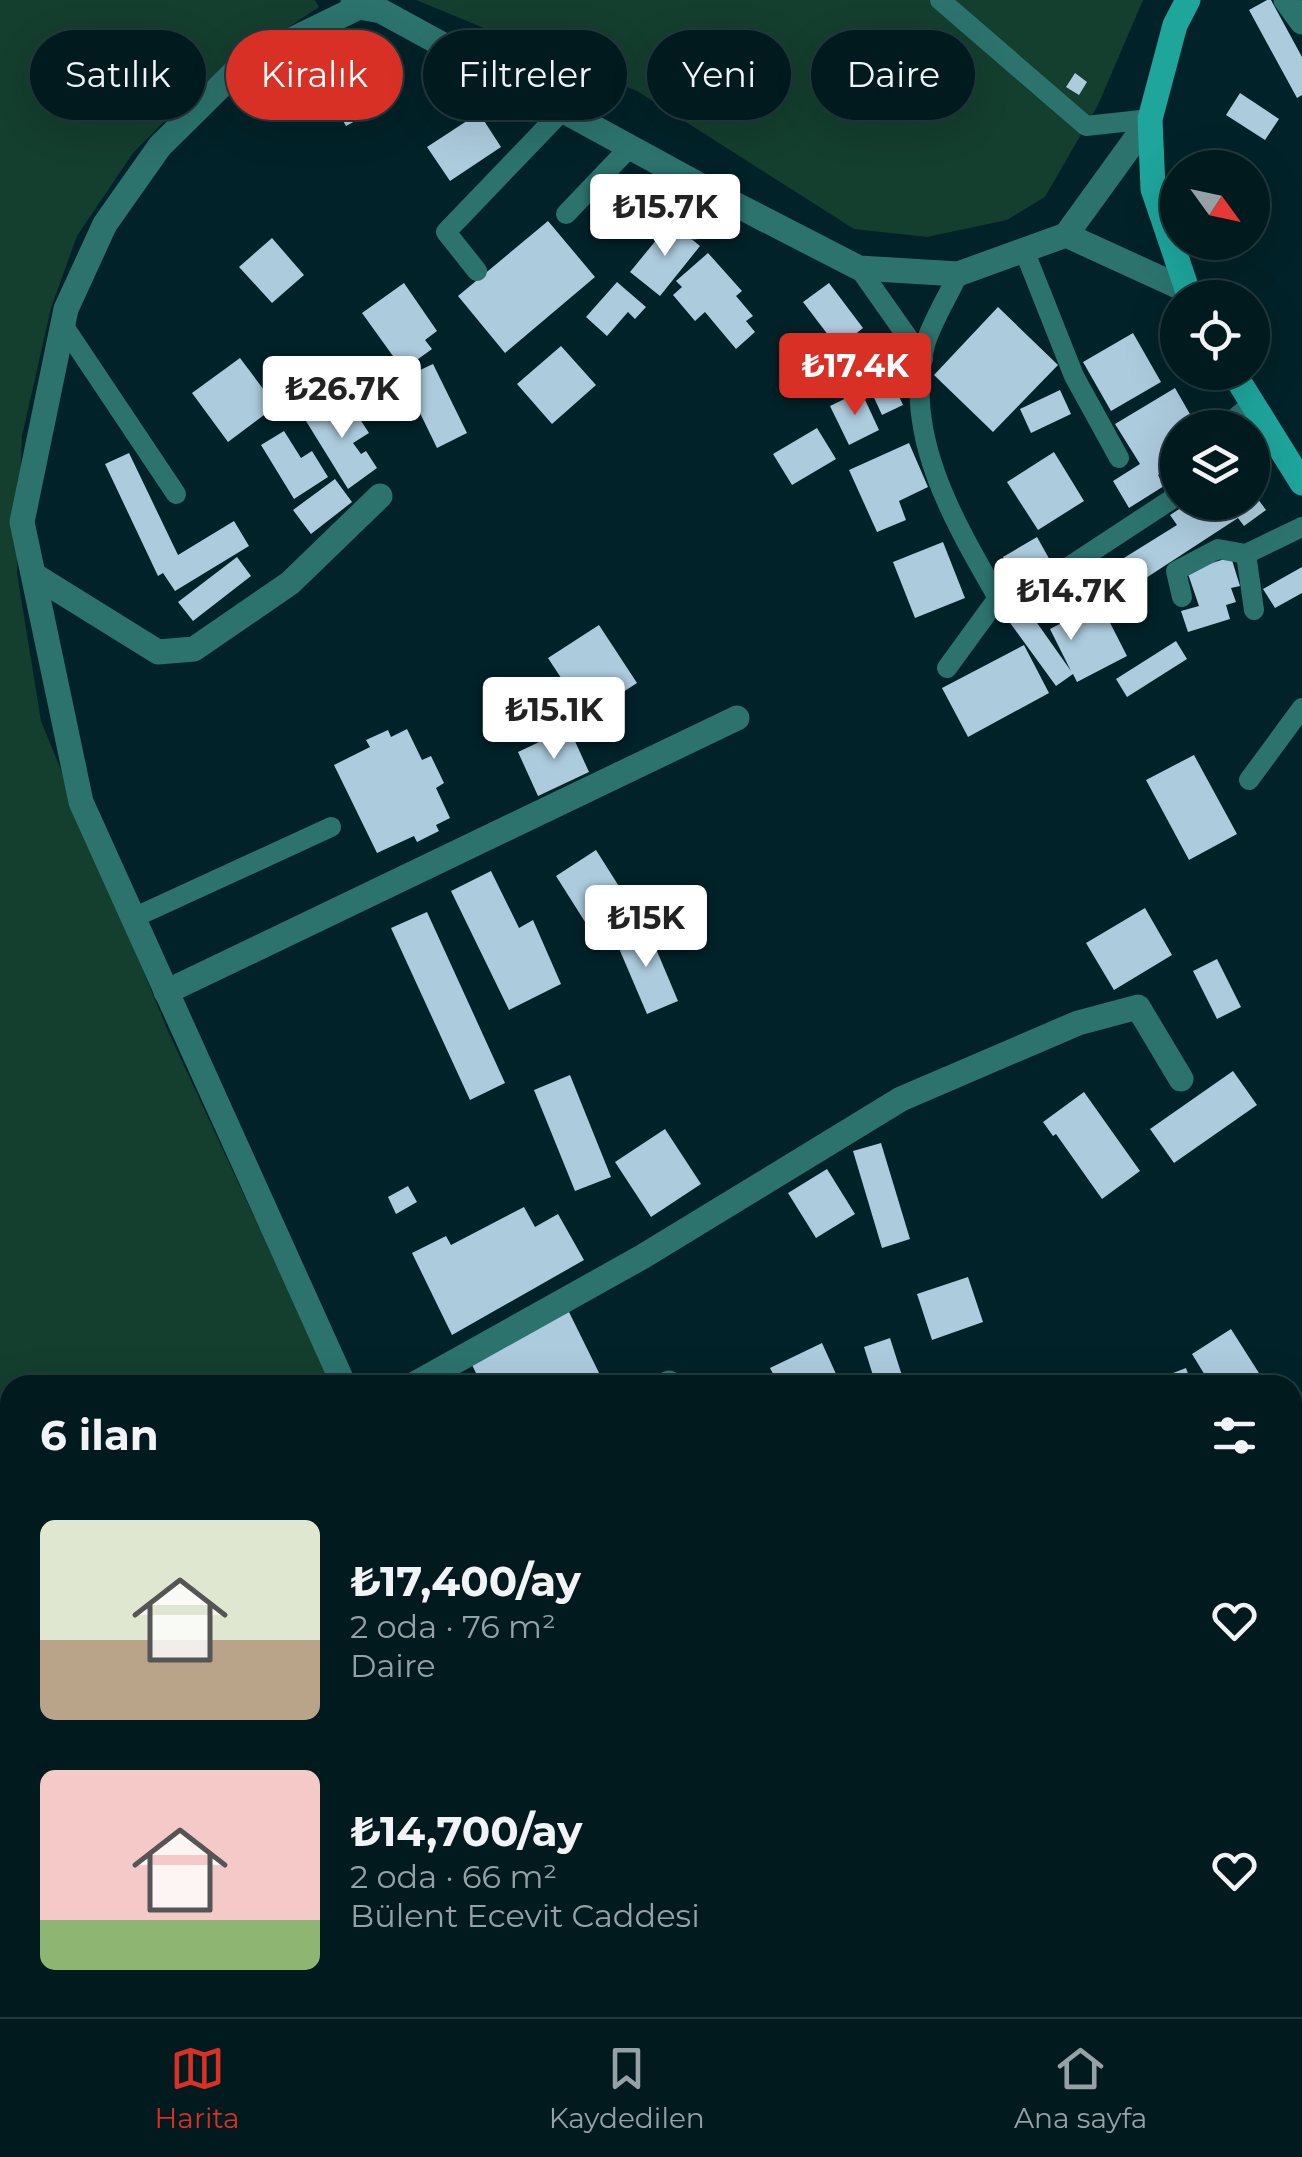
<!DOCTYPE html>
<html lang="tr">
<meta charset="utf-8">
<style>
body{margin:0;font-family:Montserrat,sans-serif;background:#0a2327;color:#f1f3f6;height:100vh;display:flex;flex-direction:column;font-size:38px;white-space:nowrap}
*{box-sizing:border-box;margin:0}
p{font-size:32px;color:#95a1a4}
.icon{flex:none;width:55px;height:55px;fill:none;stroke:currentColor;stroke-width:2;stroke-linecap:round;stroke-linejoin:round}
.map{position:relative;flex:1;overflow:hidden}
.panel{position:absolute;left:0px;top:1375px;width:1302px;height:642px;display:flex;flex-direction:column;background:#001a1e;border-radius:30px 30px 0 0;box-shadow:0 10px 40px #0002,0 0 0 2px #22383c}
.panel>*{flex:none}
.guide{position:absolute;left:30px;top:30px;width:1242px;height:90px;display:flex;gap:20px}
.needle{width:65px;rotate:123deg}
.fabs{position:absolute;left:1160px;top:150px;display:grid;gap:20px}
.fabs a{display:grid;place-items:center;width:110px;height:110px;border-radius:50%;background:#001a1e;box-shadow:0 10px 40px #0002,0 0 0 2px #22383c;font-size:50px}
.price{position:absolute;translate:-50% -85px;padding:0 22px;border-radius:10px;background:#fff;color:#222;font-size:32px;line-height:65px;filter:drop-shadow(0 2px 5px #0008)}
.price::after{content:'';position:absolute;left:50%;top:60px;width:30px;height:22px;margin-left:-15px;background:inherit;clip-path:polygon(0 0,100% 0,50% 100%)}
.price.current{background:#d93025;color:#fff}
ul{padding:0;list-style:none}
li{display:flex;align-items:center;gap:30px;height:250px;padding:0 40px}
li span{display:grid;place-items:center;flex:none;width:280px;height:200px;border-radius:15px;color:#555}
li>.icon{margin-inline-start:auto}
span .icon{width:120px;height:120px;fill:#fffc;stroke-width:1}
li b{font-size:42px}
h2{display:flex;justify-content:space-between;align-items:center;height:120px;padding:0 40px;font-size:42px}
.chip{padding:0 35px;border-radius:45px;background:#001a1e;box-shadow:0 10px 40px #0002,0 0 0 2px #22383c;font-size:35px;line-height:90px}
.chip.current{background:#d93025;color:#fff}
.dock{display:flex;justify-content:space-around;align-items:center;height:140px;border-top:2px solid #22383c;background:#001a1e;font-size:28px;color:#95a1a4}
.dock a{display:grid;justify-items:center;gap:5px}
.dock .current{color:#d93025}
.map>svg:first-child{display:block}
.green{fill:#143e2e}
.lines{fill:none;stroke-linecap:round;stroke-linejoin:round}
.stream{stroke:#355e94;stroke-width:10}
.building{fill:#accbdd}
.lane{stroke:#2c736d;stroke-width:20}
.street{stroke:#2c736d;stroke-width:25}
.secondary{stroke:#1ea59c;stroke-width:25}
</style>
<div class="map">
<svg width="1302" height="2017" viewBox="0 0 1302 2017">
<rect width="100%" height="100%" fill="#002228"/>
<g class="green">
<path d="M0,0H315L319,7L198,87L133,153L77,236L51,308L22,436L17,573L41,721L167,1029L332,1385H10V2008H364L350,2017H0Z"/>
<path d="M416,0H1143L1098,105L1045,197L1007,220L927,237L854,229L637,91Z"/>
</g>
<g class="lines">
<path class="stream" d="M1292,1914L1302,1906"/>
</g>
<g class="building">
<path d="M1267,0H1271L1302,57V95L1297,98L1249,10Z"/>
<path d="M1075,73L1087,82L1079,95L1066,87Z"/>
<path d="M348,78L368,114L346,126L326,90Z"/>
<path d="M1240,93L1279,119L1265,140L1226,115Z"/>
<path d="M479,113L501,147L450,181L427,147Z"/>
<path d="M548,221L595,277L505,353L458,296Z"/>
<path d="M671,222L700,246L660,296L630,272Z"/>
<path d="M272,238L304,275L272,303L239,267Z"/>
<path d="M708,253L742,291L736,296L753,316L746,321L755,332L736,349L705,312L695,321L673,295L682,287L676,281Z"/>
<path d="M617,282L646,307L635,319L628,312L607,336L586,317Z"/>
<path d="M404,283L437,331L425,340L432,349L403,370L362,313Z"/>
<path d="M829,283L863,328L838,348L803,302Z"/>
<path d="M998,307L1058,365L993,432L934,375Z"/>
<path d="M1133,333L1161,382L1111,411L1083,362Z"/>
<path d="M561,346L596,385L552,424L517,384Z"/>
<path d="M240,358L276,406L228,442L192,393Z"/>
<path d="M433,364L467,433L437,448L403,378Z"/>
<path d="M885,366L903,405L882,415L864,376Z"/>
<path d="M1175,388L1198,428H1178V441L1171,445L1178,456V464L1158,475L1164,486L1129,508L1113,481L1140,464L1115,424Z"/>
<path d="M1060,390L1071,414L1031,433L1020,409Z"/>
<path d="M861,391L879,430L849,445L830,406Z"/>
<path d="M330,396L341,414L352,407L369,433L353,443L361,454L366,451L377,468L348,489L306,421L315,415L310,408Z"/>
<path d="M817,428L836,459L792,485L773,454Z"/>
<path d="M284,431L301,458L312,451L328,477L294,499L261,445Z"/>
<path d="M909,443L928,487L899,501L906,520L877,532L849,470Z"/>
<path d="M1054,452L1084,501L1038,530L1007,482Z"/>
<path d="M129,453L178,555L234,521L249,546L175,591L163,573L158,576L105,464Z"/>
<path d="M335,479L352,502L311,534L293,510Z"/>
<path d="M1252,491L1266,510L1244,526L1238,518L1126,591L1111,566L1177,525L1170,515L1190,502H1252Z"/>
<path d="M1037,537L1051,562L1018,581L1003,557Z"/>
<path d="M943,542L965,598L915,618L893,562Z"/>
<path d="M237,557L251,576L193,621L178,602Z"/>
<path d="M1231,557L1240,586L1231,588L1236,602L1226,605L1230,619L1188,632L1181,611L1199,606L1187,571Z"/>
<path d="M1302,567V593L1275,608L1263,589Z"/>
<path d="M1023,603L1071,671L1050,629L1100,603L1127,656L1077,682L1073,674L1056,686L1005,616Z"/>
<path d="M599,625L637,683L586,716L548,658Z"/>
<path d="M1176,641L1187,659L1127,697L1116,679Z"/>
<path d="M1024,645L1049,693L968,737L942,688Z"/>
<path d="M569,728L589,772L538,796L518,752Z"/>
<path d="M407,729L422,760L431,756L444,783L436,788L450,818L436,825L439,831L417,842L414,836L377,853L334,765L370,747L366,740L388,730L391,737Z"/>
<path d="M1194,755L1237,834L1189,860L1146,780Z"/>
<path d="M596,850L627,899L587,925L556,876Z"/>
<path d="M491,871L519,928L533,920L561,984L509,1010L451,891Z"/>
<path d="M1145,908L1172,955L1114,990L1086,943Z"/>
<path d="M427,912L505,1083L470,1100L391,928Z"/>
<path d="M646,925L678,1001L647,1014L615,939Z"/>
<path d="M1217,959L1241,1007L1217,1019L1193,971Z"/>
<path d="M1233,1071L1257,1105L1174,1163L1150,1129Z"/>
<path d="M570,1075L611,1177L575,1191L534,1090Z"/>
<path d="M1084,1092L1140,1171L1102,1199L1056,1134L1053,1136L1043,1122Z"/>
<path d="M665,1129L701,1184L651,1217L615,1162Z"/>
<path d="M881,1143L910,1239L882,1248L853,1151Z"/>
<path d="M827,1169L855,1214L816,1238L788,1193Z"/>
<path d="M408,1186L417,1202L396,1214L388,1197Z"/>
<path d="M524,1207L535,1227L558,1214L584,1260L452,1335L412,1253L446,1236L451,1245Z"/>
<path d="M968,1277L983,1322L932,1340L917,1294Z"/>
<path d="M569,1312L605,1385H482L470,1361Z"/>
<path d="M1231,1329L1264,1381L1257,1385H1211L1192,1354Z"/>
<path d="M890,1338L905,1385H876L864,1347Z"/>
<path d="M822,1343L841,1385H779L770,1368Z"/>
<path d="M1186,1368L1192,1385H1142Z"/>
<path d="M1302,1590V1634L1292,1614V1594Z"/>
</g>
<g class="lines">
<g class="lane">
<path d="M940,0L1086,126L1150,119"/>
<path d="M566,214L630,147"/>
<path d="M694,230L725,199"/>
<path d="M1024,250L1074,376L1119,458"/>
<path d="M859,268L923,359"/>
<path d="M477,271L446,232L563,110"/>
<path d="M63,325L176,494"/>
<path d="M1223,428L1251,405"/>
<path d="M1041,585L1172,499L1178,487"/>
<path d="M1182,597L1176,571L1218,549L1246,554"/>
<path d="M1254,610L1246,554L1302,527"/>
<path d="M947,668L998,598C955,523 902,435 925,345C932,321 948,297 958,274"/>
<path d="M1249,780L1302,708"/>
<path d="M133,918L331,827"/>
</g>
<g class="street">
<path d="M353,0L359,7L381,11L725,199L859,268L958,274L1066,235L1186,290"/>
<path d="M1286,0L1302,22"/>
<path d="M1066,235L1150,119"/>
<path d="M34,575L158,652L194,649L290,583L380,496"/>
<path d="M166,992L737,718"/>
<path d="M344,1385L81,802L22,522L66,309L105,224L160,146L244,63L359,7"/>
<path d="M413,1385L642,1257L901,1099L1078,1023L1138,1007L1181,1079"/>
<path d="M664,1385L669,1383"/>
<path d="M1292,1962L1302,1982"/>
<path d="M762,2008L765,2017"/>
</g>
<g class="secondary">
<path d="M1188,0L1175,25L1150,119L1153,189L1190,298"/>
<path d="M1233,372L1302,483"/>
</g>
</g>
</svg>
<div class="fabs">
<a><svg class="needle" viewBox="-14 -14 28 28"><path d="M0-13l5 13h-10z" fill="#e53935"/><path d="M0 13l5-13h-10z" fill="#95a1a4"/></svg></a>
<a><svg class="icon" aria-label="locate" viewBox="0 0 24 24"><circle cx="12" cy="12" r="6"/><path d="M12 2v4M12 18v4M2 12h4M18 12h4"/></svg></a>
<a><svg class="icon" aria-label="layers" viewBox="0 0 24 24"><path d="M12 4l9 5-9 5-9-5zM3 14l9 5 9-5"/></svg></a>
</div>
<b class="price" style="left:665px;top:259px">₺15.7K</b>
<b class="price current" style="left:855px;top:418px">₺17.4K</b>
<b class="price" style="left:342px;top:441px">₺26.7K</b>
<b class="price" style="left:1071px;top:643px">₺14.7K</b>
<b class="price" style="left:554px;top:762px">₺15.1K</b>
<b class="price" style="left:646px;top:970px">₺15K</b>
<div class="guide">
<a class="chip">Satılık</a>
<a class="chip current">Kiralık</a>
<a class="chip">Filtreler</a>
<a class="chip">Yeni</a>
<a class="chip">Daire</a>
</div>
<section class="panel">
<h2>6 ilan<svg class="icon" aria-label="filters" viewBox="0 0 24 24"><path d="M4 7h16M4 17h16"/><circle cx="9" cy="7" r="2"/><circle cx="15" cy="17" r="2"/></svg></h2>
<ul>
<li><span style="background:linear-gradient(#dfe7d0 60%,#b9a48a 0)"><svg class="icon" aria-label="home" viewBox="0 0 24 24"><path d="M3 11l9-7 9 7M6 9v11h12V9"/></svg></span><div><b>₺17,400/ay</b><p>2 oda · 76 m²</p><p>Daire</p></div><svg class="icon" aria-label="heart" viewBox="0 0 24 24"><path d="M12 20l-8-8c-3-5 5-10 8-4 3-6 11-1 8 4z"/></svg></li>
<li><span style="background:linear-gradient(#f6c9c9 75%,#8fb573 0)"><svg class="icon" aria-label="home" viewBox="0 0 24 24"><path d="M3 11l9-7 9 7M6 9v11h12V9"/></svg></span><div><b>₺14,700/ay</b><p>2 oda · 66 m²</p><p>Bülent Ecevit Caddesi</p></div><svg class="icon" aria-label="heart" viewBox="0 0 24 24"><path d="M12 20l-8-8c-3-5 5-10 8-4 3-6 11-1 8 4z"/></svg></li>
</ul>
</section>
</div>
<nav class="dock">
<a class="current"><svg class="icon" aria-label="map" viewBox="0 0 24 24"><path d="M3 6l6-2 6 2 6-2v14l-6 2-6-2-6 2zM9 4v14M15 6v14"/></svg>Harita</a>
<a><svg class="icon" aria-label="saved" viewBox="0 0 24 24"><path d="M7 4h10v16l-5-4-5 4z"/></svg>Kaydedilen</a>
<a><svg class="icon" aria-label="home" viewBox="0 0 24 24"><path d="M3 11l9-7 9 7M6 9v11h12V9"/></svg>Ana sayfa</a>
</nav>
